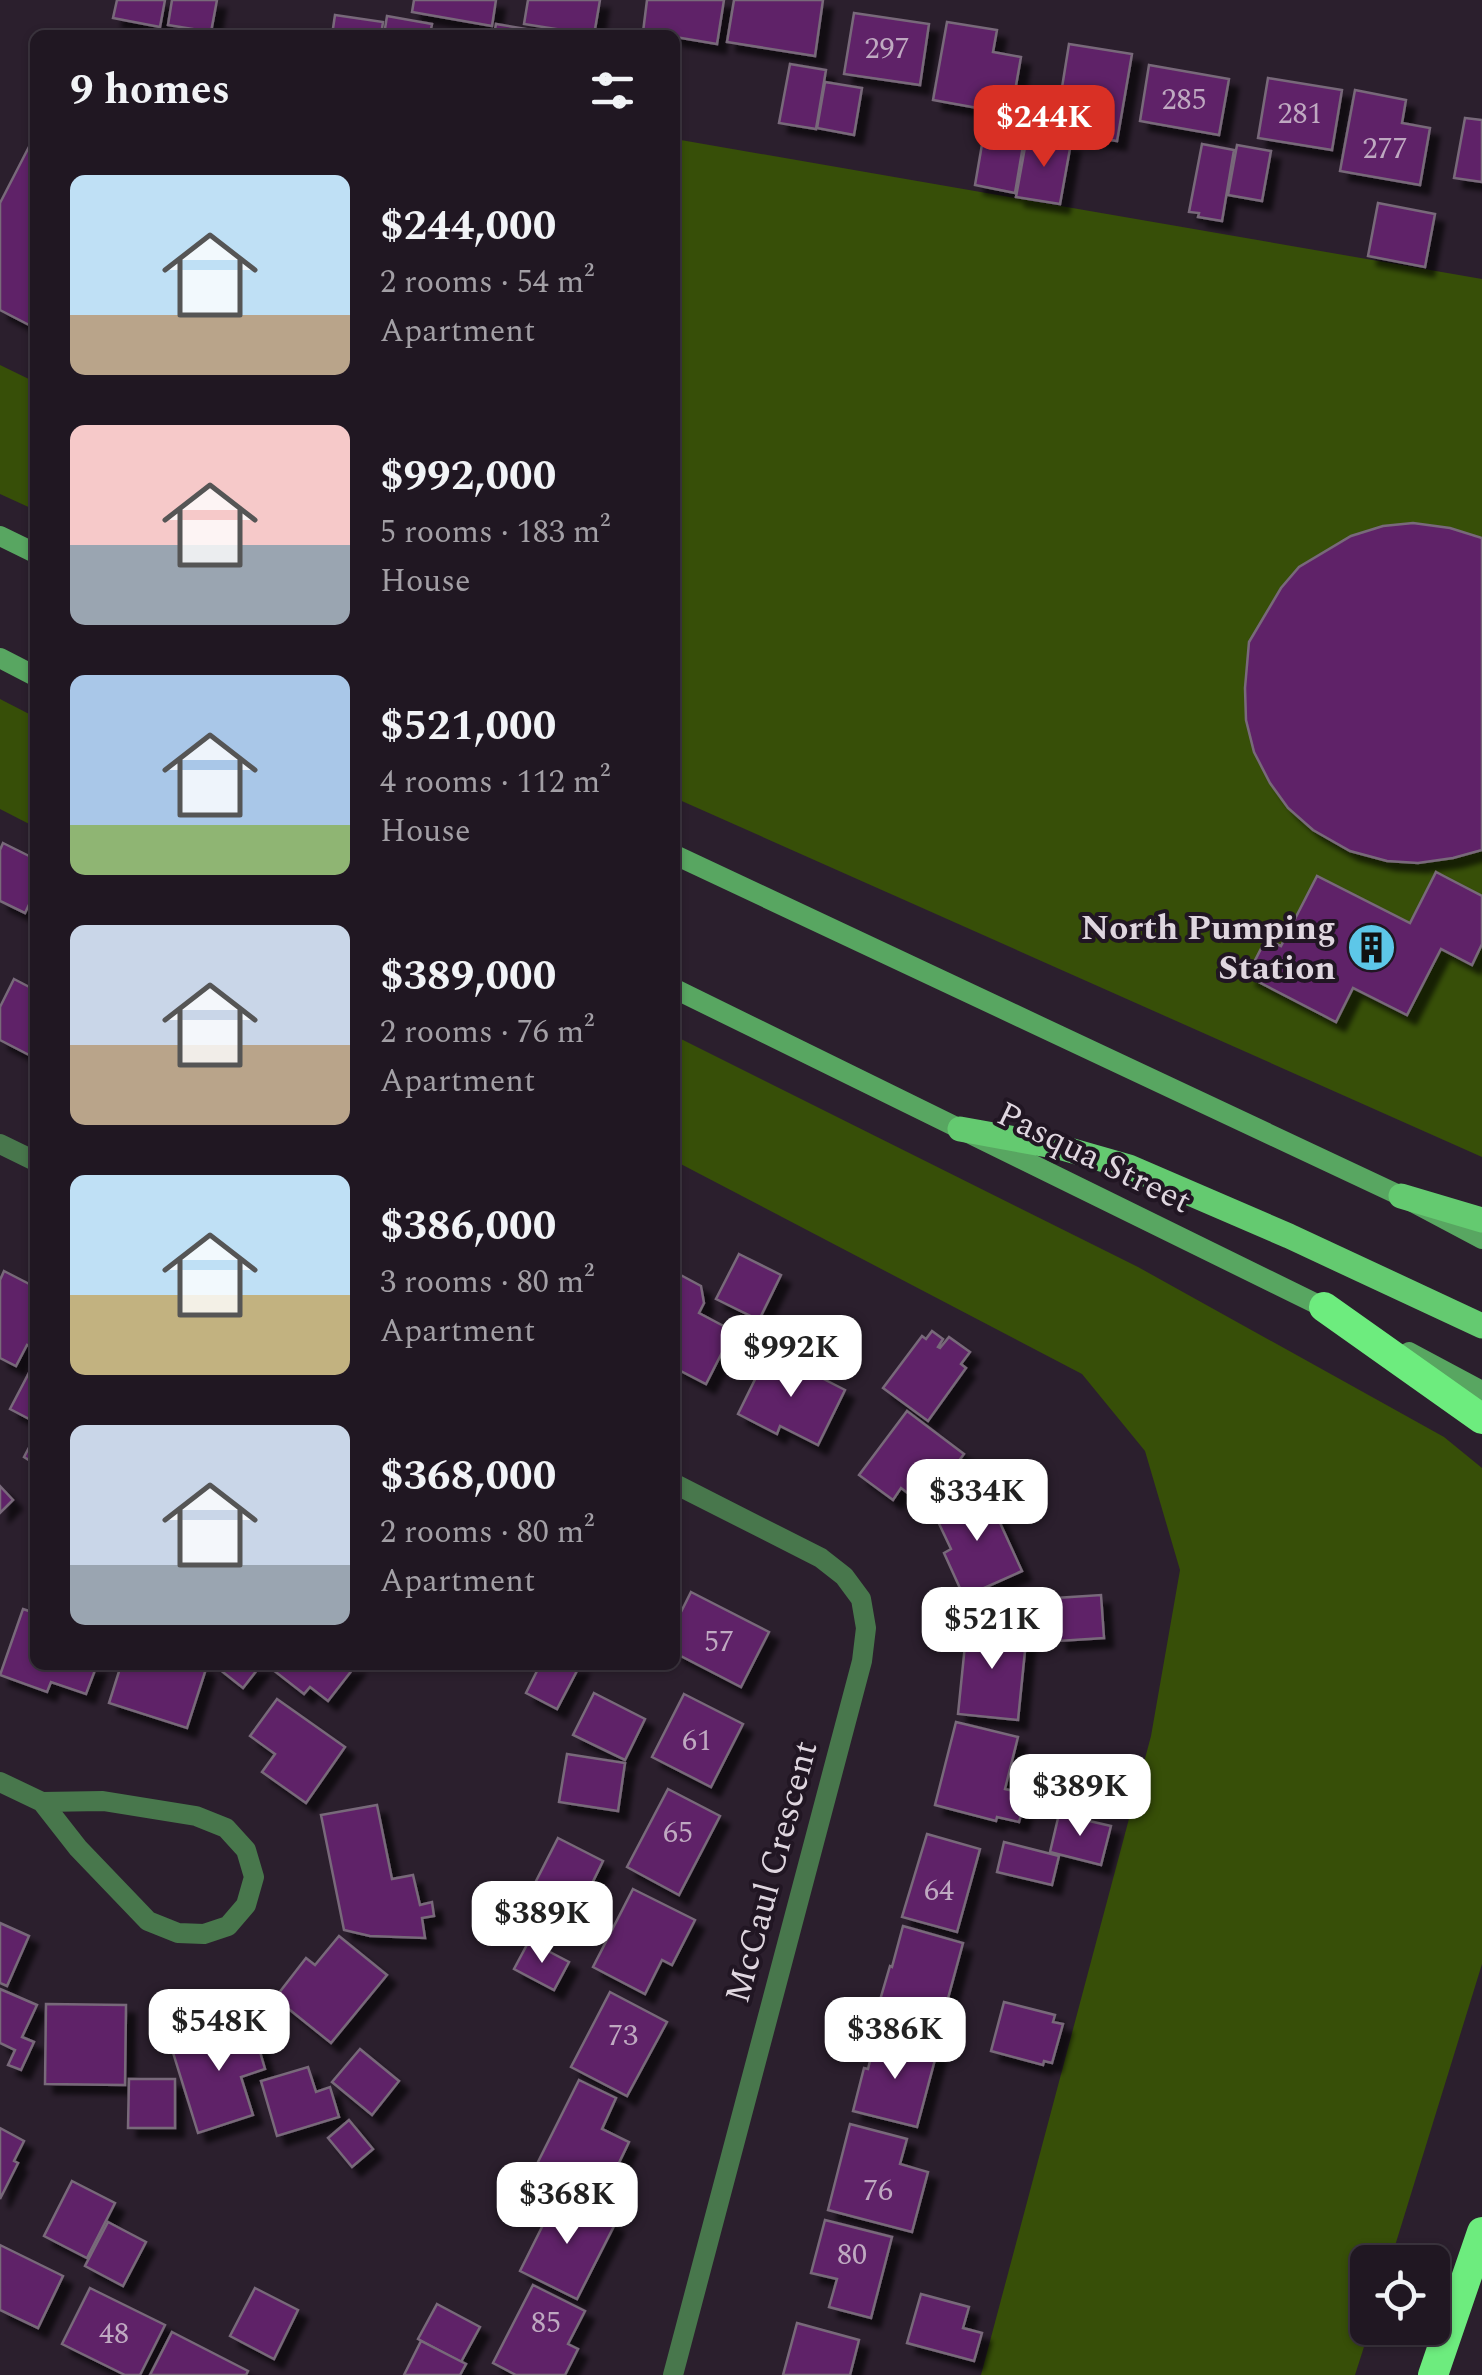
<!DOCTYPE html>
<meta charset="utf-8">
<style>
body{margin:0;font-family:Spectral,serif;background:#2d242f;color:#f1f3f6;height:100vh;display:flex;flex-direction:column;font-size:38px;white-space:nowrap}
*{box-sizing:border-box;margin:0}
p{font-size:32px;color:#a29fa5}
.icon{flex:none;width:55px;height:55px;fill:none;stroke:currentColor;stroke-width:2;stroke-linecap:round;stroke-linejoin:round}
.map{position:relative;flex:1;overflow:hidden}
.panel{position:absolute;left:30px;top:30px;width:650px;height:1640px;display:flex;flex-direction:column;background:#201722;border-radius:15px;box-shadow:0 2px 8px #0004,0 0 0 2px #3d3640}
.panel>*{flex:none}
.tools{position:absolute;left:1350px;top:2245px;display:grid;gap:20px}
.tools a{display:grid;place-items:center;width:100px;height:100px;border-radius:15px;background:#201722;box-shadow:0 2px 8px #0004,0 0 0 2px #3d3640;font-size:50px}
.price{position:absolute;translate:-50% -85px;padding:0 22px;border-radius:20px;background:#fff;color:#222;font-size:32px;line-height:65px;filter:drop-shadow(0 2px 5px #0008)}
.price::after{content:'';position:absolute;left:50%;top:60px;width:30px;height:22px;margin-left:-15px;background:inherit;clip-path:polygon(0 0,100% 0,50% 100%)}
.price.selected{background:#d93025;color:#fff}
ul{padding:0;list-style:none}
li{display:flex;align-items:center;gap:30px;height:250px;padding:0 40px}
li span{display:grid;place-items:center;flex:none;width:280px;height:200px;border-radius:15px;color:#555}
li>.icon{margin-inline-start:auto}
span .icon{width:120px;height:120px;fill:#fffc;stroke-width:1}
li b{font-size:42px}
h2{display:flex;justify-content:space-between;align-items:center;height:120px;padding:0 40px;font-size:42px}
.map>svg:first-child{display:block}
.green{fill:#374f08}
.building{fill:#5f2367;stroke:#78697a;stroke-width:2.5;filter:url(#shadow)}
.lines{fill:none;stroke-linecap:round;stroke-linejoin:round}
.street{stroke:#48774c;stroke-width:20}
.secondary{stroke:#58a661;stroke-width:20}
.primary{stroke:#64ca70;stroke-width:25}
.highway{stroke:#6dec7e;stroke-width:30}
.labels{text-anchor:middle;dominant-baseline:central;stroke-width:8;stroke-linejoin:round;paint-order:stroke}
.number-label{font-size:30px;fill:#bfa9c1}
.poi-label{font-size:35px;font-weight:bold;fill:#dfd6df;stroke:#211623;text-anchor:end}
.street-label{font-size:35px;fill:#dfd6df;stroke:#211623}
</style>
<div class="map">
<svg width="1482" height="2375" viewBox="0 0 1482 2375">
<defs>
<filter id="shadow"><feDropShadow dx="9" dy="9" stdDeviation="2.5" flood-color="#0009"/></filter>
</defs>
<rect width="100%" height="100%" fill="#2b1f2d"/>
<g class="green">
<path d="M675,139L1482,279V1157L675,798Z"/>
<path d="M0,365L35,382V510L0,494Z"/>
<path d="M0,699L35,717V827L0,809Z"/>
<path d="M675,1036L1138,1267L1444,1437L1482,1468V1964L1390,2262H1368V2328H1370L1355,2375H981L1151,1736L1180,1570L1145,1451L1082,1374L675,1161Z"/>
</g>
<g class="building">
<path d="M117,0H165L160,27L113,18Z"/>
<path d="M172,0H217L211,32L168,25Z"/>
<path d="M414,0H496L492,26L412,12Z"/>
<path d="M528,0H600L594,35L524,24Z"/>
<path d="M647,0H724L717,44L675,37V35L643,32Z"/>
<path d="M734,0H823L815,56L727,42Z"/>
<path d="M854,13L929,24L920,85L844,74Z"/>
<path d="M335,15L383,22L381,35H332Z"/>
<path d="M387,16L432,24L430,35H384Z"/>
<path d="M947,22L997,30L993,52L1021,57L1011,114L933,100Z"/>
<path d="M496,24L532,30L531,35H494Z"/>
<path d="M1069,44L1132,54L1117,141L1055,131Z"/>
<path d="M790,64L826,70L816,129L779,123Z"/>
<path d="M1149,65L1229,79L1219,135L1140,121Z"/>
<path d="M1268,78L1342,90L1332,150L1258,138Z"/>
<path d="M825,82L862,88L854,135L817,128Z"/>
<path d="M1355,90L1406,100L1402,123L1430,128L1420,185L1340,171Z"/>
<path d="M1465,118L1482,120V182L1454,178Z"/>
<path d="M985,127L1025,134L1015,193L975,185Z"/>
<path d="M1027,136L1071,143L1060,204L1016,197Z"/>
<path d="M34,137L35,138V328L0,310V203Z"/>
<path d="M1202,144L1234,150L1222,221L1198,217L1199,213L1189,212Z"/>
<path d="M1237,145L1271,151L1262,201L1228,195Z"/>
<path d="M1378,203L1435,214L1425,267L1368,256Z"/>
<path d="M1413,523L1450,528L1482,538V850L1453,858L1418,863L1387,861L1350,851L1313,830L1288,808L1270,783L1254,752L1246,720L1245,688L1249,642L1281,588L1299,567L1351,536L1383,526Z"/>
<path d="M3,843L35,859V892L25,913L0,901V850Z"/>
<path d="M1436,872L1482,896V944L1472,965L1441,949L1407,1015L1353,988L1336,1022L1247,976L1266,939L1281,946L1317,876L1410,923Z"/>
<path d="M14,979L35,990V1058L0,1040V1007Z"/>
<path d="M739,1254L781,1275L759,1320L716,1299Z"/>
<path d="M4,1271L35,1287V1349L27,1345L16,1366L0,1358V1280Z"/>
<path d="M675,1272L701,1286L704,1303L699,1313L733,1331L706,1384L675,1368Z"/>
<path d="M932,1331L943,1339L938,1347L940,1348L949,1337L970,1352L961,1364L966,1368L928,1421L883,1388L922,1336L926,1339Z"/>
<path d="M769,1351L845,1390L818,1445L780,1426L777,1434L738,1414Z"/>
<path d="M31,1369L35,1372V1422L10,1409Z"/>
<path d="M907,1411L964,1454L925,1506L901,1488L893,1500L859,1475Z"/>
<path d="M35,1436V1464L24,1457Z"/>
<path d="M0,1486L13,1500L0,1513Z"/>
<path d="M985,1490L1022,1571L964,1597L944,1553L951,1549L934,1513Z"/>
<path d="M691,1592L769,1632L741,1687L675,1653V1624Z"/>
<path d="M1101,1595L1104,1638L1058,1641L1056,1598Z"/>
<path d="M23,1609L35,1613V1665H97L86,1694L51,1682L47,1692L0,1675Z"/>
<path d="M967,1625L1027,1631L1018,1720L958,1714Z"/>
<path d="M121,1665H203L202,1668L206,1669L187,1728L109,1703Z"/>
<path d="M214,1665H261L243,1688Z"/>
<path d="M356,1665L328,1701L310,1687L304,1694L268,1666Z"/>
<path d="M540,1665H580L557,1709L526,1693Z"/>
<path d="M594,1693L645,1719L625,1760L573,1735Z"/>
<path d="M684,1694L743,1724L711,1787L652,1757Z"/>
<path d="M277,1699L345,1747L306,1803L262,1772L275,1754L250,1736Z"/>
<path d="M956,1722L1018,1737L1005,1789L1027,1794L1019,1822L997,1817L996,1821L935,1805Z"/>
<path d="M567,1754L625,1763L618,1811L559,1802Z"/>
<path d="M668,1789L720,1816L679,1895L627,1867Z"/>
<path d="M377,1805L392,1879L413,1875L420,1905L432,1902L434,1916L422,1918L425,1938L370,1936L344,1930L321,1815Z"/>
<path d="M1059,1814L1111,1826L1101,1865L1050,1852Z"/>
<path d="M927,1834L980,1849L957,1932L902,1917Z"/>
<path d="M558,1838L603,1861L579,1910L533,1887Z"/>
<path d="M1004,1842L1059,1856L1052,1885L997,1872Z"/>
<path d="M633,1889L695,1920L672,1965L662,1960L645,1994L593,1967Z"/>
<path d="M0,1923L29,1936L7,1986L0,1983Z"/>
<path d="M903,1926L963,1943L941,2024L878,2007L890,1966L892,1967Z"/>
<path d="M339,1936L387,1975L331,2043L275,1998L306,1958L315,1965Z"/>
<path d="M529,1941L569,1962L554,1990L514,1969Z"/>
<path d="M0,1989L37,2005L22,2037L34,2042L21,2070L8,2065L15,2050L0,2043Z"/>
<path d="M610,1992L667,2022L627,2096L571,2067Z"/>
<path d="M1004,2002L1055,2015L1053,2022L1063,2024L1052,2063L1044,2061L1043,2065L991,2051Z"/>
<path d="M46,2004L126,2005L125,2085L45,2084Z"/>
<path d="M251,2021L265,2069L241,2077L253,2115L198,2133L171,2046Z"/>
<path d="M876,2037L937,2052L917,2127L853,2111L864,2068L868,2069Z"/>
<path d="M360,2049L399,2081L372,2115L332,2082Z"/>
<path d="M308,2067L316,2092L330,2087L339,2117L277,2136L261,2081Z"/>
<path d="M129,2079H175V2128H128Z"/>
<path d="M579,2080L616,2098L602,2129L629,2142L602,2198L536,2166Z"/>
<path d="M349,2120L373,2149L352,2167L328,2138Z"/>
<path d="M850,2124L907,2139L900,2164L928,2172L912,2232L828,2210Z"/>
<path d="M0,2128L24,2141L14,2161L18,2163L0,2199Z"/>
<path d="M72,2181L115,2203L87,2258L44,2236Z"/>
<path d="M558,2195L615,2224L577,2299L520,2271Z"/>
<path d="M825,2220L892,2237L871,2318L829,2307L837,2279L811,2273Z"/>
<path d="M108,2222L146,2242L123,2286L85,2266Z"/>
<path d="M0,2245L63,2276L38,2328L0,2310Z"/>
<path d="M533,2285L585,2311L568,2344L578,2349L565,2375H516L493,2363Z"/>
<path d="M90,2288L165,2325L140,2375H125L62,2344Z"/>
<path d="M255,2288L298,2310L274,2359L230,2336Z"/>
<path d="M921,2294L969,2307L963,2328L982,2333L974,2361L907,2343Z"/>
<path d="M437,2304L480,2327L461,2362L418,2339Z"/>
<path d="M797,2323L859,2340L850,2375H783Z"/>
<path d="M172,2332L248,2371L246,2375H150Z"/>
<path d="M421,2341L466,2364L460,2375H404Z"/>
</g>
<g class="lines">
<g class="street">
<path d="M0,1144L35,1161"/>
<path d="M0,1782L42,1802L78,1848L148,1921L178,1933L204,1934L228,1926L246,1905L254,1877L246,1850L226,1828L196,1816L103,1801L42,1802"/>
<path d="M673,2375L862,1661L866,1628L861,1599L844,1576L821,1558L675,1484"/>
</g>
<g class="secondary">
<path d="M0,536L35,553"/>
<path d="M0,658L35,676"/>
<path d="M675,855L1401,1196L1482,1239"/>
<path d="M675,989L1335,1313"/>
<path d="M1409,1352L1482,1391"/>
</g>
<g class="primary">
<path d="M960,1129L1059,1147L1129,1167L1289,1236L1482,1326"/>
<path d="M1401,1196L1482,1220"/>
</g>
<g class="highway">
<path d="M1324,1307L1482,1419"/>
<path d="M1433,2375L1482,2232"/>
</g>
</g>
<defs>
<symbol id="building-disc" viewBox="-11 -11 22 22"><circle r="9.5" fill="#5dc7e8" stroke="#211623"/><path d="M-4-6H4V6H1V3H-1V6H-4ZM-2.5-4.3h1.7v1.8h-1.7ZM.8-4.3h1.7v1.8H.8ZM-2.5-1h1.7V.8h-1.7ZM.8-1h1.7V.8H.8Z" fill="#111"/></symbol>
</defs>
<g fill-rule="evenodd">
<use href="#building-disc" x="1344" y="920" width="55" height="55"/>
</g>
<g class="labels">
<g class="number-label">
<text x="887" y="49">297</text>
<text x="1184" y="100">285</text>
<text x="1300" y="114">281</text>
<text x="1385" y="149">277</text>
<text x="719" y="1642">57</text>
<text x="697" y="1741">61</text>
<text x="678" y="1833">65</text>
<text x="939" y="1891">64</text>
<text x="623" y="2036">73</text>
<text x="878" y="2191">76</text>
<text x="852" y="2255">80</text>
<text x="546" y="2323">85</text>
<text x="114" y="2334">48</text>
</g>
<g class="poi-label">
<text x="1336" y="928">North Pumping<tspan x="1336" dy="40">Station</tspan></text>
</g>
<g class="street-label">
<text transform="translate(1094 1158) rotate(26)">Pasqua Street</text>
<text transform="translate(772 1872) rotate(-75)">McCaul Crescent</text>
</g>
</g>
</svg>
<div class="tools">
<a><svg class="icon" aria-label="locate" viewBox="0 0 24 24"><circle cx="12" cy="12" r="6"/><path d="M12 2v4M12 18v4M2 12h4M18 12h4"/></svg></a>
</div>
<b class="price selected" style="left:1044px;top:170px">$244K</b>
<b class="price" style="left:791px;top:1400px">$992K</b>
<b class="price" style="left:977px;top:1544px">$334K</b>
<b class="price" style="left:992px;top:1672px">$521K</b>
<b class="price" style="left:1080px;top:1839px">$389K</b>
<b class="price" style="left:542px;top:1966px">$389K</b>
<b class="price" style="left:219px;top:2074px">$548K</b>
<b class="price" style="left:895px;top:2082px">$386K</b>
<b class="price" style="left:567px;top:2247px">$368K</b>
<section class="panel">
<h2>9 homes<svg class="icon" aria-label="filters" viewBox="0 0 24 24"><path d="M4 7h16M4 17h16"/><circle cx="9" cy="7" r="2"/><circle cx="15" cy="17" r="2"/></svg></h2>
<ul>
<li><span style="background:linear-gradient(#bfe0f5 70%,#b9a48a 0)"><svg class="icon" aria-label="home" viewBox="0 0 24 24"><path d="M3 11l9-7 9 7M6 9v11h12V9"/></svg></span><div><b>$244,000</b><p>2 rooms · 54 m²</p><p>Apartment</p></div></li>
<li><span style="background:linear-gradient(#f6c9c9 60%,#9aa5b1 0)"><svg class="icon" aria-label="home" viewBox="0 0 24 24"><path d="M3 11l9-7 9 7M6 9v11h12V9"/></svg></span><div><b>$992,000</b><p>5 rooms · 183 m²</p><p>House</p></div></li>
<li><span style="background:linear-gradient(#a9c7e8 75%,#8fb573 0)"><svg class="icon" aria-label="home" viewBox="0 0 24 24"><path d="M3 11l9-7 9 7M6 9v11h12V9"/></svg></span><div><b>$521,000</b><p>4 rooms · 112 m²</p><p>House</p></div></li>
<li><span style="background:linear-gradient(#c9d6e8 60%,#b9a48a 0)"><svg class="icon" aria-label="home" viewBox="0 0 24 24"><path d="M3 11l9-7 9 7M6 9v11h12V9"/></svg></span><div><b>$389,000</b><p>2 rooms · 76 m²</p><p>Apartment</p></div></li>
<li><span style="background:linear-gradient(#bfe0f5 60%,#c2b280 0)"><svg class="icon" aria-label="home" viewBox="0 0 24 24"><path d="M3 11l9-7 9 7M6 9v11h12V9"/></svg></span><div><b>$386,000</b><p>3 rooms · 80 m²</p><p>Apartment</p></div></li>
<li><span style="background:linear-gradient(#c9d6e8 70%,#9aa5b1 0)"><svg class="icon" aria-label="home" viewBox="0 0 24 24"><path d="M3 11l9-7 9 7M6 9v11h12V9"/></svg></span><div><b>$368,000</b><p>2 rooms · 80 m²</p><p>Apartment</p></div></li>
</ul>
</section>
</div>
